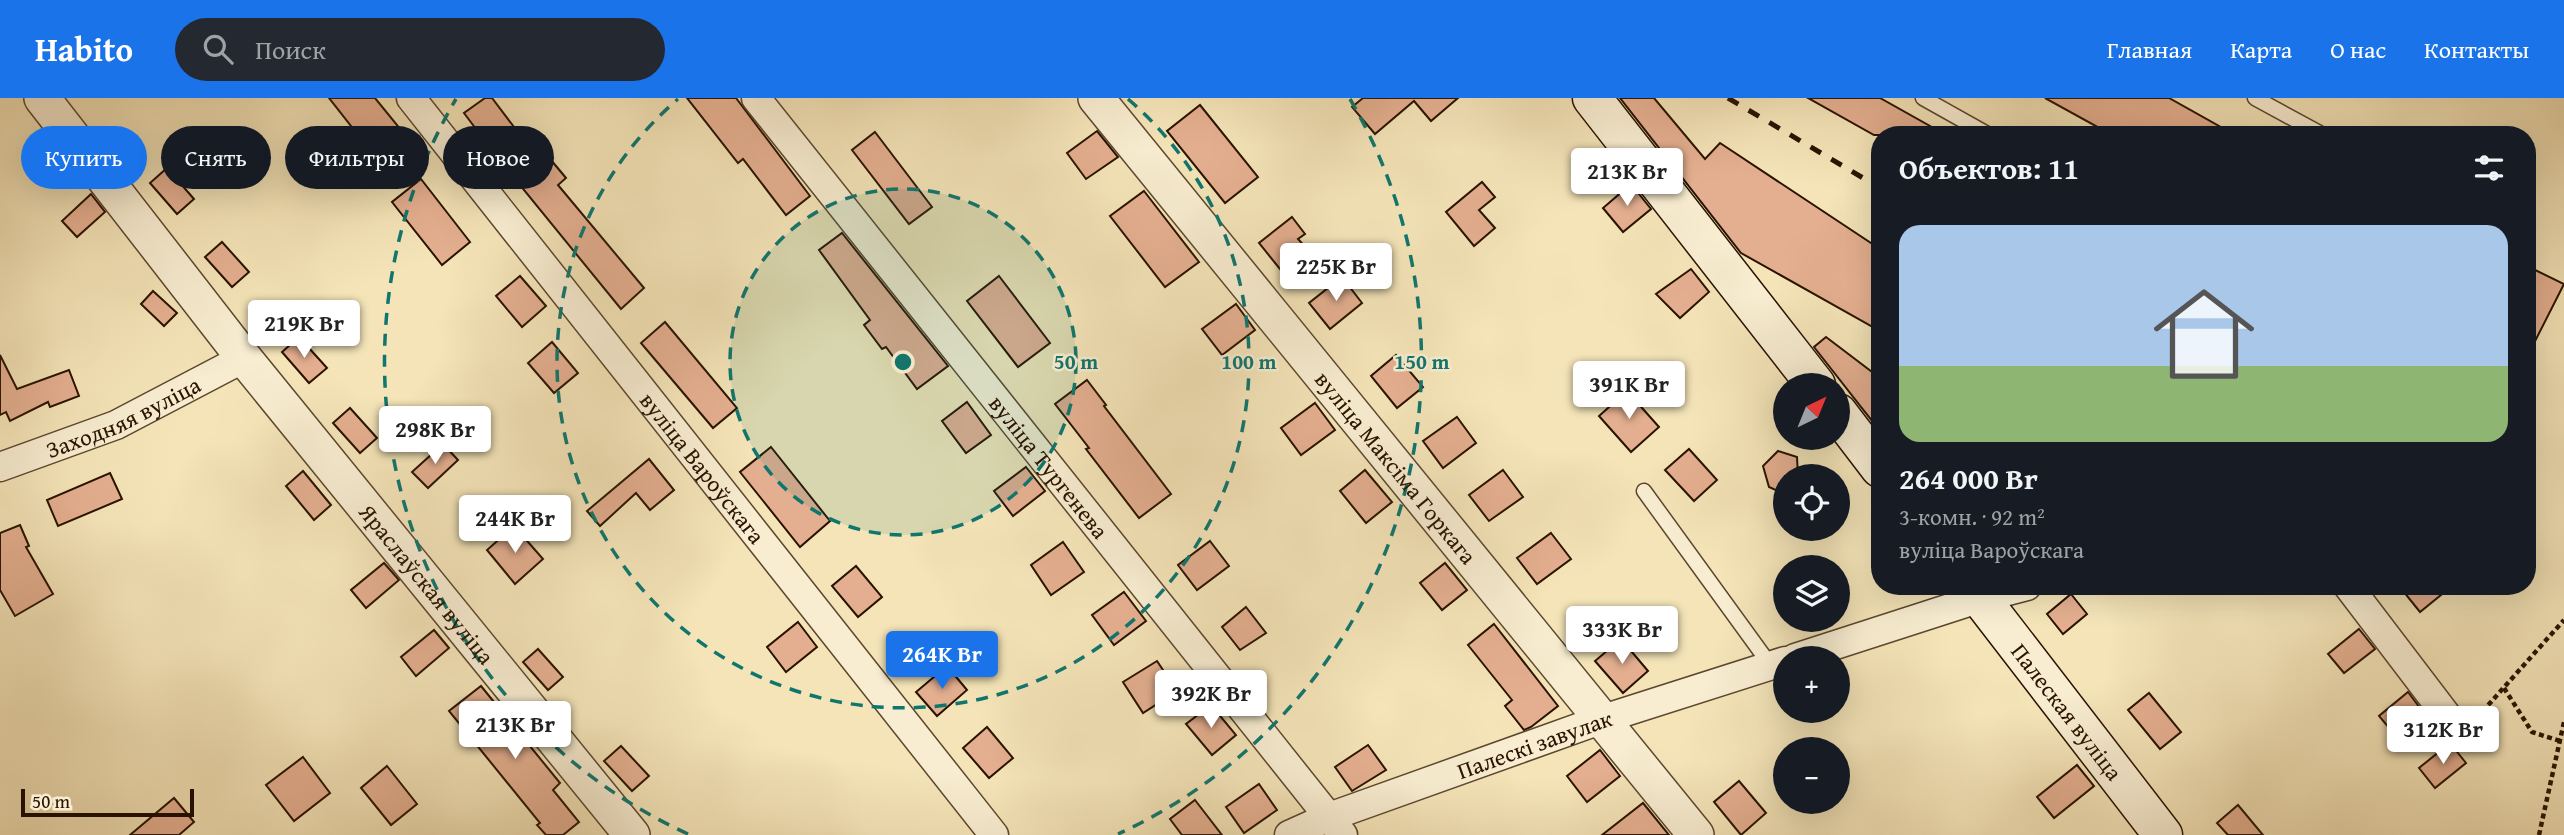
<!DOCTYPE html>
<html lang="ru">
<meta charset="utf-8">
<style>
body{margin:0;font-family:"Gentium Book Plus",serif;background:#242831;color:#f1f3f6;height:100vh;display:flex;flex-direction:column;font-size:26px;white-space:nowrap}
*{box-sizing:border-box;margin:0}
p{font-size:23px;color:#9ea1a6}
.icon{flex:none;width:38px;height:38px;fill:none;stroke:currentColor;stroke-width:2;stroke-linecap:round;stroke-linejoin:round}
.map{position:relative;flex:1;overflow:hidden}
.side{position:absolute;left:1871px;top:28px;width:665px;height:469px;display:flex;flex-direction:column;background:#171b24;border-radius:28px;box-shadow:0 7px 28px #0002}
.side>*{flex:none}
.banner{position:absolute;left:21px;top:28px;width:665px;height:63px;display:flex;gap:14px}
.needle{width:46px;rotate:43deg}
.buttons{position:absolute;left:1773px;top:275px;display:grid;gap:14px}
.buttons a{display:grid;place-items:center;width:77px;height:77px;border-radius:50%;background:#171b24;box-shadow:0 7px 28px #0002;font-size:35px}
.scale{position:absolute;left:21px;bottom:18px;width:173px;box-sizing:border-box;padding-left:7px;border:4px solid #291300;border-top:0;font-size:19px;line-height:24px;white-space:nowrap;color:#291300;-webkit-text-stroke:5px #f8edd1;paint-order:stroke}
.price{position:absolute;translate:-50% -60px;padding:0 16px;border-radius:7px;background:#fff;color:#222;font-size:23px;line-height:46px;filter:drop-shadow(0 2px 4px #0008)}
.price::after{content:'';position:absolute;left:50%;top:42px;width:21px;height:16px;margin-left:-10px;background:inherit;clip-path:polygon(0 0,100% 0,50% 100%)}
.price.active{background:#1a73e8;color:#fff}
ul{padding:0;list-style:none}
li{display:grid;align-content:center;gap:14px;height:371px;padding:0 28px}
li+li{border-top:2px solid #363941}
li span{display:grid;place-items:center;height:217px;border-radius:21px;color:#555}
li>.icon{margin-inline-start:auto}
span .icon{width:126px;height:126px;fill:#fffc;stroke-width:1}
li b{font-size:30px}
h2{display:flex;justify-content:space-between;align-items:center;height:84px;padding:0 28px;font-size:30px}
.tag{padding:0 24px;border-radius:32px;background:#171b24;box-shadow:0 7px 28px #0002;font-size:24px;line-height:63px}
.tag.active{background:#1a73e8;color:#fff}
header{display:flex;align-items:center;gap:42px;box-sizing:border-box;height:98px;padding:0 35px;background:#1a73e8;color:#fff}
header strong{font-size:33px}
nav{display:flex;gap:38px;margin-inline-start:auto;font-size:24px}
.search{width:490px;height:63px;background:#242831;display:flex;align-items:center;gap:18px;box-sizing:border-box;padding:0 24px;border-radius:38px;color:#9ea1a6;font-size:26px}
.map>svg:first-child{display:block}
.building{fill:#e4af90;stroke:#291300;stroke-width:2}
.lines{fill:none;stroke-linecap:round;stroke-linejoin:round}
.service-casing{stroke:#5c472e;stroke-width:17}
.minor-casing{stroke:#5c472e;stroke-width:31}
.tertiary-casing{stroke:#5c472e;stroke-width:38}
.secondary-casing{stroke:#291300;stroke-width:41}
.path{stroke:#291300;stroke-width:4.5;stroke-dasharray:5 3.5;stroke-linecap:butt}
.service{stroke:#f8edd1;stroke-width:14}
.minor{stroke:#f8edd1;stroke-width:28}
.tertiary{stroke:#f8edd1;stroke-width:35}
.secondary{stroke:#f8edd1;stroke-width:38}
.rail{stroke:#291300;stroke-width:5;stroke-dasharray:12 12;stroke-linecap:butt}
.ring{fill:none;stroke:#0f766e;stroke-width:3.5;stroke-dasharray:12 9}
.labels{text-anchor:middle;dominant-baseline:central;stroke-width:5;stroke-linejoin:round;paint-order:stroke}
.street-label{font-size:23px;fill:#291300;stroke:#f8edd1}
.centre{fill:#0f766e;stroke:#f8edd1;stroke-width:3.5}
.ring-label{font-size:21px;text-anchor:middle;font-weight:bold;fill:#0f766e;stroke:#f8edd1;stroke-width:5;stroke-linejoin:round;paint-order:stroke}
</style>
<header>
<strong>Habito</strong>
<div class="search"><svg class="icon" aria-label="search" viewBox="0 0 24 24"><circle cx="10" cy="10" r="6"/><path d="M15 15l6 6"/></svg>Поиск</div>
<nav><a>Главная</a><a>Карта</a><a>О нас</a><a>Контакты</a></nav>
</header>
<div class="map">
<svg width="2564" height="737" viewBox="0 0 2564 737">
<rect width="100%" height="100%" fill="#f4e4b8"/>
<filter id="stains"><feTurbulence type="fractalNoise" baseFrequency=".00286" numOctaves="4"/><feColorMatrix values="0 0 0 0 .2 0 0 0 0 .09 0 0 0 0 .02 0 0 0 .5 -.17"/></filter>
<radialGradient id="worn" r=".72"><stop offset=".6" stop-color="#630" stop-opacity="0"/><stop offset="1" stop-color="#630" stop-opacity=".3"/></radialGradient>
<g class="building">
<path d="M329,0H375L406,38L375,63L355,39L358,37Z"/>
<path d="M485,0H492L514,29L488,47L464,15Z"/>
<path d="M687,0H736L810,98L786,117L743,61L738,65Z"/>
<path d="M1363,0H1458L1431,23L1414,3L1375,36L1352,9Z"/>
<path d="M1620,0H1654L1705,61L1720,45L1880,151V233L1741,155Z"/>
<path d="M1808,0H1880L1946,37H1874Z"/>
<path d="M2045,0H2169L2235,37H2112Z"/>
<path d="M1200,7L1258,79L1225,105L1167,33Z"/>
<path d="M1097,33L1118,59L1086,81L1067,55Z"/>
<path d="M875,34L932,109L909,126L852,52Z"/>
<path d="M546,56L566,80L558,87L644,190L621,211L515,81Z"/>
<path d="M167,70L194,101L177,116L150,85Z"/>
<path d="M421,81L470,144L442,167L392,104Z"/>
<path d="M1482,84L1495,99L1479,112L1495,130L1474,148L1446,114Z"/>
<path d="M1631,86L1651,111L1623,134L1603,110Z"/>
<path d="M1144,93L1199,164L1165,189L1110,118Z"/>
<path d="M91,96L105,114L77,139L62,123Z"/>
<path d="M1292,119L1305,136L1298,141L1306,150L1280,171L1259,145Z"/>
<path d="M842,135L948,268L917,291L886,249L882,251L864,227L870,222L819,152Z"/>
<path d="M222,144L249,174L232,189L205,159Z"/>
<path d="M2527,168L2564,186L2527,259Z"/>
<path d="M1691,171L1709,194L1680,220L1656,196Z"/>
<path d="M520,178L546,208L522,229L496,198Z"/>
<path d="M999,178L1050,245L1018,269L967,203Z"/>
<path d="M1342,179L1362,205L1330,231L1309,205Z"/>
<path d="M153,193L177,215L164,228L141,206Z"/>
<path d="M1236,206L1255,232L1222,257L1202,231Z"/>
<path d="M665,224L737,310L713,330L641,245Z"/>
<path d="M299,239L327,270L309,285L282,254Z"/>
<path d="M1826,239L1880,280V333L1814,249Z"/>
<path d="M552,244L578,275L554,295L528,265Z"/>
<path d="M0,257L17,291L69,272L79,298L50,309L48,304L10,323L6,314L0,317Z"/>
<path d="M1396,257L1423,289L1397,310L1371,278Z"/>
<path d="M1087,282L1106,307L1104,308L1171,396L1139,420L1086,351L1089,350L1055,306Z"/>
<path d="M1627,293L1659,329L1631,354L1599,318Z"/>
<path d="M967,304L991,337L966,355L942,323Z"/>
<path d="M1315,305L1335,332L1301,357L1281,330Z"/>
<path d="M350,310L377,340L360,355L333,325Z"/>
<path d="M1457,319L1476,345L1443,370L1423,343Z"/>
<path d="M443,346L458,362L428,390L412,374Z"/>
<path d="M771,349L830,423L800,449L740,374Z"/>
<path d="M1689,351L1717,382L1694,403L1665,372Z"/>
<path d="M1778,353L1797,359L1798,378H1785V396L1769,389L1763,368Z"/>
<path d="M649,361L674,392L650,412L636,395L600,428L587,413Z"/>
<path d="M1026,369L1045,393L1013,418L994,393Z"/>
<path d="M1365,372L1392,404L1366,425L1340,393Z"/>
<path d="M1503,372L1523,399L1489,423L1469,397Z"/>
<path d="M303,373L331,407L314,422L286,388Z"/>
<path d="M110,375L122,401L58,428L47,402Z"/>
<path d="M20,427L29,448L26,449L53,496L15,518L0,492V435Z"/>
<path d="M514,428L543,461L515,486L487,452Z"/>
<path d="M1551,435L1571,461L1537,486L1517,460Z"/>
<path d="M1210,443L1229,468L1197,492L1178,467Z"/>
<path d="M1063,444L1084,474L1051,497L1031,467Z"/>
<path d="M384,465L399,482L366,510L351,492Z"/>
<path d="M1445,465L1467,492L1442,512L1420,485Z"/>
<path d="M856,468L882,499L858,519L832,488Z"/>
<path d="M2399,488H2452L2420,514Z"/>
<path d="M1124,494L1146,523L1114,547L1092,517Z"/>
<path d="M2071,496L2087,516L2063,536L2047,516Z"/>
<path d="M1246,509L1266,535L1240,552L1222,529Z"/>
<path d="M798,524L817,549L786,574L767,549Z"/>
<path d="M1494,526L1558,608L1531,629L1524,632L1505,608L1512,602L1468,547Z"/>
<path d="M2359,531L2375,551L2344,575L2328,556Z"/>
<path d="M434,532L449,550L416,578L401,559Z"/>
<path d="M1621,541L1648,573L1623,595L1595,563Z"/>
<path d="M538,551L563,579L548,592L523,564Z"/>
<path d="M1157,563L1177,593L1143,615L1123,584Z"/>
<path d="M947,568L967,592L937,618L916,594Z"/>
<path d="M481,588L560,685L553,692L579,724L563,737H546L537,727L540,725L449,613Z"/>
<path d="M2408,594L2423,614L2395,637L2379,618Z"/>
<path d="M2149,595L2181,634L2160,651L2128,612Z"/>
<path d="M1211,607L1236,637L1212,657L1186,626Z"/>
<path d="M987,629L1013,660L989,680L963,650Z"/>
<path d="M2450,645L2466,665L2435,690L2419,670Z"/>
<path d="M1368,647L1386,672L1352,693L1335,669Z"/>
<path d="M621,648L649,678L632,693L604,663Z"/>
<path d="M1600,652L1620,678L1587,704L1567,678Z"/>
<path d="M303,659L330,695L294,723L266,687Z"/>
<path d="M2077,667L2094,688L2054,720L2037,699Z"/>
<path d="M387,668L417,706L391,727L361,690Z"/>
<path d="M1739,683L1766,715L1741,737L1714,704Z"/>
<path d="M1259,686L1277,712L1244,735L1226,709Z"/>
<path d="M174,700L194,724L179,737H130Z"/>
<path d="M1195,702L1222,737H1182L1170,721Z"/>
<path d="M1643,705L1669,737H1602Z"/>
<path d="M2238,707L2263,737H2228L2217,725Z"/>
</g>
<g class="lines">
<defs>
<g id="service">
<path d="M1923,0L1989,37"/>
<path d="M2255,0L2323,37"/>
<path d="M1644,393L1771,568"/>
</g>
<g id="minor">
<path id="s1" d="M411,0L994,737"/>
<path id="s2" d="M756,0L1343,737"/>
<path id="s3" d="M0,369L116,327L244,260"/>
<path d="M2348,488L2447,618"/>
<path d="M1795,560L1981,500L2027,488"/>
<path id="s4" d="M1289,737L1329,719L1603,621L1785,563"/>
</g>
<g id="tertiary">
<path id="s5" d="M42,0L244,260L632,737"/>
<path id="s6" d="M1096,0L1696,737"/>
</g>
<g id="secondary">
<path d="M1592,0L1816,287"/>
<path d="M1838,315L1880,370"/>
<path id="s7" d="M1971,488L2163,737"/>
</g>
</defs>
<use href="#service" class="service-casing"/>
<use href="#minor" class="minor-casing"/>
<use href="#tertiary" class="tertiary-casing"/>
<use href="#secondary" class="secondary-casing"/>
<g class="path">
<path d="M2504,590L2532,634L2560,643"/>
<path d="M2470,622L2474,623L2564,522"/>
<path d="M2539,737L2564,624"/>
</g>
<use href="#service" class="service"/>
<use href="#minor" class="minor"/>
<use href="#tertiary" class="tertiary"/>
<use href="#secondary" class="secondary"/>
<path class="rail" d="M1728,0L1880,90"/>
</g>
<circle cx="903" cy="264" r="173" fill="#0f766e" fill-opacity=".12"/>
<g class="ring">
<circle cx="903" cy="264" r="173"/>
<path d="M1128 1A346 346 0 1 1 678 1"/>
<path d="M688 736A519 519 0 0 1 456 1M1350 1A519 519 0 0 1 1118 736"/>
</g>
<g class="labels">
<g class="street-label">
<text stroke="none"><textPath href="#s3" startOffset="133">Заходняя вуліца</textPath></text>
<text stroke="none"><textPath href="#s6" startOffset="476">вуліца Максіма Горкага</textPath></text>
<text stroke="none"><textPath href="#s1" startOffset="471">вуліца Вароўскага</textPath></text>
<text stroke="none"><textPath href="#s2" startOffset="471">вуліца Тургенева</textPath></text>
<text stroke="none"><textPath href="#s5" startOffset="620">Яраслаўская вуліца</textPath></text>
<text stroke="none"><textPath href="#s7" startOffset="158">Палеская вуліца</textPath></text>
<text stroke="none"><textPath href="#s4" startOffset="262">Палескі завулак</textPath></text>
</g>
</g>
<circle cx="903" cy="264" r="10" class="centre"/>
<g class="ring-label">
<text x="1076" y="271">50 m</text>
<text x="1249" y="271">100 m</text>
<text x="1422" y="271">150 m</text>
</g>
<rect width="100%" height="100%" filter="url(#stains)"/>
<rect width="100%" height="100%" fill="url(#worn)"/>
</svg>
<div class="buttons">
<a><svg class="needle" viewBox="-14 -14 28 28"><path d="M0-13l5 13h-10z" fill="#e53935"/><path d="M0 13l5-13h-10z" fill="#9ea1a6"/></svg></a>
<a><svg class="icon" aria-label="locate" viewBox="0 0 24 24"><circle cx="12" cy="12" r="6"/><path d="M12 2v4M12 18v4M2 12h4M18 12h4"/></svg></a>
<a><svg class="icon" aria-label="layers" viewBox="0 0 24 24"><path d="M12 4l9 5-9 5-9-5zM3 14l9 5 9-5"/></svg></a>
<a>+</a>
<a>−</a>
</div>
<div class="scale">50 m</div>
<b class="price" style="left:1627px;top:110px">213K Br</b>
<b class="price" style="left:1336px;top:205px">225K Br</b>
<b class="price" style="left:304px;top:262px">219K Br</b>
<b class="price" style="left:1629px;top:323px">391K Br</b>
<b class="price" style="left:435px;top:368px">298K Br</b>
<b class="price" style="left:515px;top:457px">244K Br</b>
<b class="price" style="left:1622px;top:568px">333K Br</b>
<b class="price active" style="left:942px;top:593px">264K Br</b>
<b class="price" style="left:1211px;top:632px">392K Br</b>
<b class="price" style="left:515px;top:663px">213K Br</b>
<b class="price" style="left:2443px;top:668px">312K Br</b>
<div class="banner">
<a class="tag active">Купить</a>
<a class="tag">Снять</a>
<a class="tag">Фильтры</a>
<a class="tag">Новое</a>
</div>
<section class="side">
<h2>Объектов: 11<svg class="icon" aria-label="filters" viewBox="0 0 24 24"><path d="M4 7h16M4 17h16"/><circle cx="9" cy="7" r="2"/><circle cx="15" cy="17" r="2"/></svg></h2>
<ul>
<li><span style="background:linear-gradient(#a9c7e8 65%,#8fb573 0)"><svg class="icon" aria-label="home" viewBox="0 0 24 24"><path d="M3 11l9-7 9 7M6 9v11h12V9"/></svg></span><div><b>264 000 Br</b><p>3-комн. · 92 m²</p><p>вуліца Вароўскага</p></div></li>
</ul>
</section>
</div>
